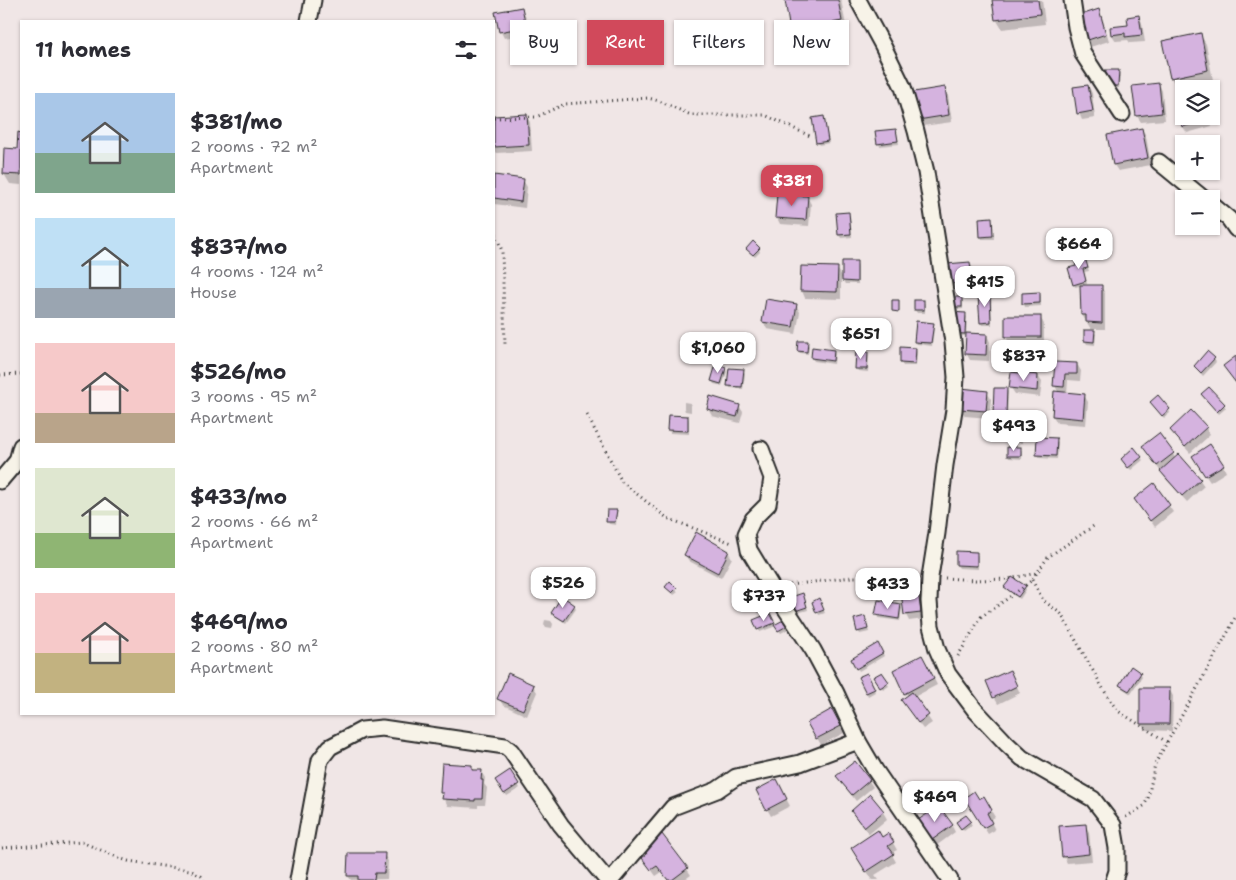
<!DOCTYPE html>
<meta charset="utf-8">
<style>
body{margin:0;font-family:"Shantell Sans",sans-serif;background:#f7f7f7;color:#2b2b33;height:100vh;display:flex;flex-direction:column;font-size:19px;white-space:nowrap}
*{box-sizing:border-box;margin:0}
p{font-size:16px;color:#7c7c81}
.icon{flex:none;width:28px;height:28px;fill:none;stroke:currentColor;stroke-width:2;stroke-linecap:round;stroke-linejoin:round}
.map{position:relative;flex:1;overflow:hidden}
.sheet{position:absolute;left:20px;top:20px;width:475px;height:695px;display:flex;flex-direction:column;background:#fff;border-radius:0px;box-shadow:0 1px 4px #0004}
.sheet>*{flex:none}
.guide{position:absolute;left:510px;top:20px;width:475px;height:45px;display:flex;gap:10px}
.buttons{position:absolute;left:1175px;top:80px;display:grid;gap:10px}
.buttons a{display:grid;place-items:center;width:45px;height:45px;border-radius:0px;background:#fff;box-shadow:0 1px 4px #0004;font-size:25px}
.price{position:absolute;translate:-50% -42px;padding:0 11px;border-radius:10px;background:#fff;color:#222;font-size:16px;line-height:32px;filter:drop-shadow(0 1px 2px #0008)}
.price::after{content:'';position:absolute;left:50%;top:30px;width:15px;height:11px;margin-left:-8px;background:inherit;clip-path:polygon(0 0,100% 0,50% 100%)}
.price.selected{background:#d1495b;color:#fff}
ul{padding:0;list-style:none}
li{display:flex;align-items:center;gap:15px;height:125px;padding:0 15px}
li span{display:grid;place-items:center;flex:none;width:140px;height:100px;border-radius:0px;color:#555}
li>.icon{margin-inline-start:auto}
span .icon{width:60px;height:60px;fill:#fffc;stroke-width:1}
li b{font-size:21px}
h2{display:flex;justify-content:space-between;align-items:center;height:60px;padding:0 15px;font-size:21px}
.pill{padding:0 18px;border-radius:0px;background:#fff;box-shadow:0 1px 4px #0004;font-size:18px;line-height:45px}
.pill.selected{background:#d1495b;color:#fff}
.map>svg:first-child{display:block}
.shadow{fill:#0003}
.building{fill:#d5b3df;stroke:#2b2b2b}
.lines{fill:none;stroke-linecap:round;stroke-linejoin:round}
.minor-casing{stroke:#2b2b2b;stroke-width:19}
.path{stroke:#2b2b2b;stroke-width:3;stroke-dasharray:1 4;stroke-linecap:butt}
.minor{stroke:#f7f3e8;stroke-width:15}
</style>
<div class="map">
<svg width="1236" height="880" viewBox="0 0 1236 880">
<rect width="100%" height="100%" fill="#f0e6e6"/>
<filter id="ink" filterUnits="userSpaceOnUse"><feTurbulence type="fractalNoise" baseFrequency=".02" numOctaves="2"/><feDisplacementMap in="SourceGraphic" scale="10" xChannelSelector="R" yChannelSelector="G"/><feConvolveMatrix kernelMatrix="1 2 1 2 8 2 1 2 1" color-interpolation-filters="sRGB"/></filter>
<g filter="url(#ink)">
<g class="shadow">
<path d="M786,0H841L847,31L798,41L792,30Z"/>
<path d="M993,0H1042L1045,24L1002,29L996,19Z"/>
<path d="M522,8L525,15L529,34L504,38L501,32L497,13Z"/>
<path d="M1098,11L1102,17L1109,41L1087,48L1083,41Z"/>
<path d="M1139,16L1142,23L1145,42L1130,43L1128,40L1116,41L1112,35L1130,26Z"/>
<path d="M1200,34L1206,44L1213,80L1177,88L1171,78Z"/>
<path d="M1118,71L1120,74L1119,88H1108Z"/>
<path d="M1159,84L1162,91L1165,120L1141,122L1137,116Z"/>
<path d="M1088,86L1092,93L1095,118L1082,120L1079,113Z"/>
<path d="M944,89L948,95L952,122L923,126L919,120Z"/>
<path d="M526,116L530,122L532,151L496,153L494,150V117Z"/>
<path d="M1184,116H1209L1212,126L1187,133L1183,127Z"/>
<path d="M824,117L825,120L829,143L819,145L817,142Z"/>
<path d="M1142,129L1146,136L1151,165L1118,171L1114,165Z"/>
<path d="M896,130L897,133L899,144L880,146L878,143Z"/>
<path d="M19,134H21V185L10,184L4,174L18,150Z"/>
<path d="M494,176L523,180L527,187L525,208L494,204Z"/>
<path d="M807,197L811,204L809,226L780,224L777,218Z"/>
<path d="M848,213L850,216L852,237L841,238L839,235L837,215Z"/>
<path d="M991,219L993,222L994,239H982L981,236Z"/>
<path d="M759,249L760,252L755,257L749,252Z"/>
<path d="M1084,256L1089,271L1084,272L1087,284L1075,287L1074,284L1078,267Z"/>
<path d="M857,263L858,266V284H845L841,278V299L805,298L802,291V267L837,268L843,278Z"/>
<path d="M970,263L974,270L975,289L953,290L949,284Z"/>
<path d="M1101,287L1105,293V329H1091L1082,315Z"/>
<path d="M1039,293L1041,296V306L1025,307L1024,304Z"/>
<path d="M989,295L991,298L992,325H982L981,322Z"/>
<path d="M961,298L963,301V309L954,310L952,307Z"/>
<path d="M923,301L925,304V313H917L915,310Z"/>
<path d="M796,305L800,312L796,334L767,329L763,322Z"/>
<path d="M965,314L967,317L966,334L987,335L990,342L989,361L970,360L966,353L967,336L952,335Z"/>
<path d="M1006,317H1040L1044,324V343L1010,344L1006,337Z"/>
<path d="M933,325L934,327L932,346L917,344L915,341Z"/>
<path d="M1086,331L1094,332L1096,334L1095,345L1087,344L1085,341Z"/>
<path d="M734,343L736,346L734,354L717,349L715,346Z"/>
<path d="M807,343L809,346L808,354L800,353L798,350Z"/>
<path d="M750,346L751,348L749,358L741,356L740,353Z"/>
<path d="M915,349L917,352L916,366H903L901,363Z"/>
<path d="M834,351L835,354L834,364L814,361L812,358Z"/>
<path d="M868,353L869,356L868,372L858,371L856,368Z"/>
<path d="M1214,359L1216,362L1203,376L1195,367Z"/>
<path d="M1056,363L1077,364L1081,371L1080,381L1068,380L1067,394L1084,395L1088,402L1086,425L1057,423L1053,416L1055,393H1059L1055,386Z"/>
<path d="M725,369L727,372L722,386L714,384L712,381Z"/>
<path d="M743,371L745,373L743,389L730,388L729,385Z"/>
<path d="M1038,376L1042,382L1040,397L1015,394L1011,388Z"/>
<path d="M1006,389L1008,392L1007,417H996L994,414Z"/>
<path d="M987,392L991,399L989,418L965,416L961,409Z"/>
<path d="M1204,397L1224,405L1226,408L1219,414Z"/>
<path d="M684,402L690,403L691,406V412L685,411L684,408Z"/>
<path d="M1154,405L1169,410L1170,413L1164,418Z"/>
<path d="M739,406L743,412L740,423L712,416L708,409Z"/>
<path d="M1191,412L1206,428L1210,435L1190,453L1175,436L1171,430Z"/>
<path d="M688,417L689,420V434L670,433L669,430Z"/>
<path d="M1020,423L1022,426V443H1016L1014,440Z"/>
<path d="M1011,424L1013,428H1012L1011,437L991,435L989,432Z"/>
<path d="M1056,440L1058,442L1057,459L1039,458L1037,455Z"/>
<path d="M1144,447L1173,454L1175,458L1200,480L1204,486L1187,502L1165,478Z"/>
<path d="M1020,448L1022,451V459L1009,458L1008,455Z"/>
<path d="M1141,458L1143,460L1131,470L1124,462Z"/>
<path d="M1197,463L1223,465L1226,472L1210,482Z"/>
<path d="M1154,485L1173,512L1155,527L1135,500Z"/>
<path d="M616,512L617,515L616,525L609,524L608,521Z"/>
<path d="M728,552L732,558L721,578L689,561L685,555Z"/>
<path d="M976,553L978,556V569L959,568L957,565Z"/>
<path d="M895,584L899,600L887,603L885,600Z"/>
<path d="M667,587L676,589L678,592L674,595Z"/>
<path d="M1006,587H1025L1026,590L1020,599L1007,590Z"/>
<path d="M917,592L921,598L924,619L909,621L906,615Z"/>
<path d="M771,595L778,604L774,607L767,598Z"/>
<path d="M804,597L808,610L797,613L796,610Z"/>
<path d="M813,602L820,603L825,613L819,615Z"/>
<path d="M765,603L769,610L761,614L757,607Z"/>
<path d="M900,605L902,608L900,621L878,618L877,615Z"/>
<path d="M574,606L576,609L566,623L554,615L553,613Z"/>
<path d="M772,617L775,626L788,619L792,627L781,633L776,626L760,632L754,620Z"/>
<path d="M865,618L869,632L860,634L858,631Z"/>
<path d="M545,620L551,621L553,624L552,628L546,627L544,624Z"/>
<path d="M878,645L884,656L859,671L853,660Z"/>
<path d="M926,663L937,685L914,697L932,723L923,729L906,707L908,696L894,671Z"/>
<path d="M881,673L889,686L883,690L875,678Z"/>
<path d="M1140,674L1142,677L1131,694L1122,688L1121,685Z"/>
<path d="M867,675L875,692L868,696L860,678Z"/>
<path d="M1013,678L1020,693L998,704L994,697Z"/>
<path d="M533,686L537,692L527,716L503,705L499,699Z"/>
<path d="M1169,689L1173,696L1172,731L1145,730L1141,723Z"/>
<path d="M832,711L844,733L821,745L809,723Z"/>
<path d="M471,766L474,771H481L485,778L484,784L487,788L485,805H478V808L448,806L441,793Z"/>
<path d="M509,771L520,788L507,796L497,780Z"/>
<path d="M838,776L869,781L873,787L856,801L842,783Z"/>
<path d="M780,787L790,806L771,816L767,809Z"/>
<path d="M870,796L883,812L887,819L869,834L856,818L852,811Z"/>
<path d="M966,798L978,801L983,798L995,817L990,820L995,830L988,834Z"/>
<path d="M966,816L972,825L964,831L959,825Z"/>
<path d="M1085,825L1089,832L1092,861L1067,863L1064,857Z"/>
<path d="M952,826L955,832L936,846L924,827Z"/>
<path d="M888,834L897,850L891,853L896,862L875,875L879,880H871L872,879L856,855Z"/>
<path d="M384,855L388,861L387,879L351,880L348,876Z"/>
<path d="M648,865L687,869L691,875L684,880H668L662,872L656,876Z"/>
</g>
<g class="building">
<path d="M785,0H838L842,21L790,31Z"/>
<path d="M992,0H1038L1040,14L995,20Z"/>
<path d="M522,7L526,27L499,32L495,12Z"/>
<path d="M1099,9L1106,34L1082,42L1075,17Z"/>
<path d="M1139,15L1142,35L1125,37V33L1111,35L1110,27L1128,25L1127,17Z"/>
<path d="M1201,33L1208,70L1170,78L1162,41Z"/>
<path d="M1105,70H1119L1118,86H1105Z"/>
<path d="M1159,83L1162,113L1136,116L1132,86Z"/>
<path d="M1088,85L1093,111L1077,114L1073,87Z"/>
<path d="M945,87L949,115L918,120L914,92Z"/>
<path d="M1184,111V116H1208L1209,119L1182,127L1178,113Z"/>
<path d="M527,114L529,145L494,147V116Z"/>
<path d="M824,116L828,141L816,143L812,118Z"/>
<path d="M1142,128L1148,158L1113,165L1107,135Z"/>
<path d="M896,129L898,141L877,144L875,131Z"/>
<path d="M18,132L21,133V175L3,174L4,148L17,149Z"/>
<path d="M494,175L524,179L521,202L494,198Z"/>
<path d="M777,194L808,196L806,220L775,218Z"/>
<path d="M849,212L851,234L838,235L836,213Z"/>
<path d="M992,217L993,236L980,237L979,218Z"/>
<path d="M753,241L760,248L753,255L746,249Z"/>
<path d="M1084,254L1088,268L1083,269L1086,281L1073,285L1068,268L1076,266L1074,257Z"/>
<path d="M842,261H857V282L842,281Z"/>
<path d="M970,262L972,282L948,284L946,264Z"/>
<path d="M801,266L838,267L837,292L800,291Z"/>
<path d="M1080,285H1102V323L1086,322V315H1081Z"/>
<path d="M1040,292V303L1022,304V293Z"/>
<path d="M990,294L991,322L980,323L978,295Z"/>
<rect x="951" y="297" width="11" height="10"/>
<path d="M766,299L797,304L793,327L762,322Z"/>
<path d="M892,300H899V312L892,311Z"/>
<rect x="914" y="300" width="10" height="10"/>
<path d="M950,312L966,313L965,334L949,333Z"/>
<rect x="1005" y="316" width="36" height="21"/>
<path d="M916,321L934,323L931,343L914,342Z"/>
<path d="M1084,330H1095L1094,342L1084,341Z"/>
<path d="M966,333L987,334L986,355L965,354Z"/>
<path d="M716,337L735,342L732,351L714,346Z"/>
<path d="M798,341H808L807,352L797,351Z"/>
<path d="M740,343L750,344L748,355L738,354Z"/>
<path d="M812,347L834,350L833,361L811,358Z"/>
<path d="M900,347L916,348L915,364L900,363Z"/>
<path d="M856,351L868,352L867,369H855Z"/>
<path d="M1207,351L1215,358L1201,373L1194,366Z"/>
<path d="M1236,356V383L1223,366Z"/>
<path d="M1055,362L1077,363V374H1065L1064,387L1053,386Z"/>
<path d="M716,364L726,368L721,384L711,381Z"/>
<path d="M729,368L744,369L742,387L727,386Z"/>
<path d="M1011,372L1038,375L1037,391L1009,388Z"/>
<path d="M1209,387L1225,404L1217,412L1201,394Z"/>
<path d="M961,388L988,391L986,411L960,409Z"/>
<path d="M994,388H1007L1006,415L993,414Z"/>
<path d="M1054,391L1085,394L1083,419L1052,416Z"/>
<path d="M1158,395L1170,409L1162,416L1150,402Z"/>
<path d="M710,396L740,405L737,417L707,409Z"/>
<path d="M1191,410L1207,427L1185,447L1170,430Z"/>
<path d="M668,415L688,416V431L667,430Z"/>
<path d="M989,421L1012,422L1010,434L988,433Z"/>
<rect x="1013" y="422" width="8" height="18"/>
<path d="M1159,433L1174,453L1157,466L1142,446Z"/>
<path d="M1037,437L1057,438L1056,456L1036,455Z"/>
<path d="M1210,444L1224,465L1205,476L1192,456Z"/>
<rect x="1007" y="447" width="14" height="9"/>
<path d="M1134,447L1142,457L1128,468L1121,459Z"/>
<path d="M1179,454L1201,479L1182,496L1160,471Z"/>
<path d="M1154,483L1170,505L1150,521L1134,499Z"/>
<path d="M607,510H617L615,522H606Z"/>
<path d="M696,532L729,551L718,573L684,555Z"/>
<path d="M956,551L977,552V566L956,565Z"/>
<path d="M1012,577L1026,586L1018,597L1004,587Z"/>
<path d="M894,580L898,597L884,601L880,583Z"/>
<path d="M670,581L677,588L672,593L665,587Z"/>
<path d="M918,590L921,613L904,615L901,592Z"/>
<path d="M803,593L807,607L795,611L791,597Z"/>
<path d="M562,596L575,605L564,621L551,613Z"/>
<path d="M819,598L824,610L816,613L812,602Z"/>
<path d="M878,600L901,604L899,619L875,615Z"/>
<path d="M765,602L768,607L759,612L756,607Z"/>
<path d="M770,613L775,623L757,630L753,620Z"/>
<path d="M865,616L868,629L857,632L854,619Z"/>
<path d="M789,617L792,623L778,631L774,625Z"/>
<path d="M878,643L883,653L856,669L851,659Z"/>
<path d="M922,655L934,678L904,694L893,670Z"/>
<path d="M1131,666L1141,673L1129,691L1119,685Z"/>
<path d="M1010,670L1017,686L993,698L986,681Z"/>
<path d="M882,672L889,682L880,688L873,677Z"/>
<path d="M508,673L534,685L523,710L497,699Z"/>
<path d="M867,673L875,689L866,693L858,677Z"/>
<path d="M1140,688H1170L1169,724H1140Z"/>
<path d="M912,692L929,715L918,723L901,700Z"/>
<path d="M832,709L841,726L816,739L807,723Z"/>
<path d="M855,761L870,780L852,795L836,776Z"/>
<path d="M442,763L472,765V770H482L481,780H483L482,799H475V801L442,799L443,793H440Z"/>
<path d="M510,770L519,784L504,794L495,780Z"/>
<path d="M777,779L787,799L766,810L756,790Z"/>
<path d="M974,791L979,799L984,796L992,810L987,813L992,823L983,828L964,798Z"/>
<path d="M870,794L884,811L864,828L851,811Z"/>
<path d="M939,806L953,825L932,840L918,820Z"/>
<path d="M966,815L971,821L961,829L956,822Z"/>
<path d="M1086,824L1089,854L1062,857L1059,826Z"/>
<path d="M878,830L882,837L888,833L894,842L888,846L894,854L866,872L851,848Z"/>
<path d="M662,834L688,868L672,880H668L657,866L651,870L642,858L647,854L643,849Z"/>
<path d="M348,853H385L384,873H375L374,880H358V876H347Z"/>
</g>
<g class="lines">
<defs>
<g id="minor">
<path d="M858,0L883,46L903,87L916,131L926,172L953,342L956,377L954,410L945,465L937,533L930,577L929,601L931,626L937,649L948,674L975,710L1007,744L1022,758L1093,799L1113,825L1117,848V871L1114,880"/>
<path d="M1072,0L1076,27L1083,54L1122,114"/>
<path d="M309,21L313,0"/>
<path d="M1159,162L1204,199"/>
<path d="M1211,204L1229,219L1236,229"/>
<path d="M761,449L772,478L768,504L753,519L746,534L749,550L772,588L813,650L836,693L858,741L875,770L950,880"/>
<path d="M0,481L17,461L21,446"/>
<path d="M298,880L320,760L330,747L362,730L382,728L505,746L511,751L561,825L607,880"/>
<path d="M611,880L673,807L717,790L736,777L800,763L858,741"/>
</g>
</defs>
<use href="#minor" class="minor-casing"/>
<g class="path">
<path d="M494,118L536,117L565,104L648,98L659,101L691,115H765L810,136"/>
<path d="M494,229L502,251L505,345"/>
<path d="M0,375L21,374"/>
<path d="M587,415L622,482L667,518L732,543"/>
<path d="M945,578L975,580L1008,579L1037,573"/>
<path d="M1032,580L1043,600L1061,614L1109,699L1118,711L1167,742"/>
<path d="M790,585L852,577H916"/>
<path d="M958,656L981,617L1021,589L1032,580L1048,557L1095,525"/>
<path d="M1126,817L1144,806L1148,798L1155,764L1228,632L1236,616"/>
<path d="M2,848L82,842L119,858L128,861L190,870L201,876L204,880"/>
</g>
<use href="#minor" class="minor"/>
</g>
</g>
</svg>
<div class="buttons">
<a><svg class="icon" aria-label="layers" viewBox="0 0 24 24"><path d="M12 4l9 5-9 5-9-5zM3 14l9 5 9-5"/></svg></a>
<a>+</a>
<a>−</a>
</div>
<b class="price selected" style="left:792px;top:207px">$381</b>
<b class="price" style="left:1079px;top:270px">$664</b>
<b class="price" style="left:985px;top:308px">$415</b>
<b class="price" style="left:861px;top:360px">$651</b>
<b class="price" style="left:718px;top:374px">$1,060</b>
<b class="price" style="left:1024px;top:382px">$837</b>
<b class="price" style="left:1014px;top:452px">$493</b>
<b class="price" style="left:563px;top:609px">$526</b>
<b class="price" style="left:888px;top:610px">$433</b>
<b class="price" style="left:764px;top:622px">$737</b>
<b class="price" style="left:935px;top:823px">$469</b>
<div class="guide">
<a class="pill">Buy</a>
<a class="pill selected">Rent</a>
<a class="pill">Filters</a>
<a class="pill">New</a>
</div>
<section class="sheet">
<h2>11 homes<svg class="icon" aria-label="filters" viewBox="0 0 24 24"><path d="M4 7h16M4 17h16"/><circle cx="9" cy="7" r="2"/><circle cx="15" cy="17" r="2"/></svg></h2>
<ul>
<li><span style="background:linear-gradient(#a9c7e8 60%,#7fa58c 0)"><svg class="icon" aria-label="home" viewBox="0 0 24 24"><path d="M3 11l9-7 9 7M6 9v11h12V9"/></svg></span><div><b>$381/mo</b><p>2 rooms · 72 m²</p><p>Apartment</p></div></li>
<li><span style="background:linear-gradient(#bfe0f5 70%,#9aa5b1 0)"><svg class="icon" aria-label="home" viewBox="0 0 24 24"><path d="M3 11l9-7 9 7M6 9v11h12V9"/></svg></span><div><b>$837/mo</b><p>4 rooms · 124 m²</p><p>House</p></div></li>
<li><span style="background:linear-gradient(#f6c9c9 70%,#b9a48a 0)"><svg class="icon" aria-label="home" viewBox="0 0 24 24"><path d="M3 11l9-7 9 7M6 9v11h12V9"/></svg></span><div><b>$526/mo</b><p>3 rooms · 95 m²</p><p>Apartment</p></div></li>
<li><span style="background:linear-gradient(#dfe7d0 65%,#8fb573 0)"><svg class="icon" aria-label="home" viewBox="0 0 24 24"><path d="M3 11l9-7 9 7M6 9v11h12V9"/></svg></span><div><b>$433/mo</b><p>2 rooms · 66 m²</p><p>Apartment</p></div></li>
<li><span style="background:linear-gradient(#f6c9c9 60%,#c2b280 0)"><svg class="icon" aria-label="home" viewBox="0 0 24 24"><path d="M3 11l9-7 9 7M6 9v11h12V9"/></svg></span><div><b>$469/mo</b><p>2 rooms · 80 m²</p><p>Apartment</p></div></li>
</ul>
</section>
</div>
